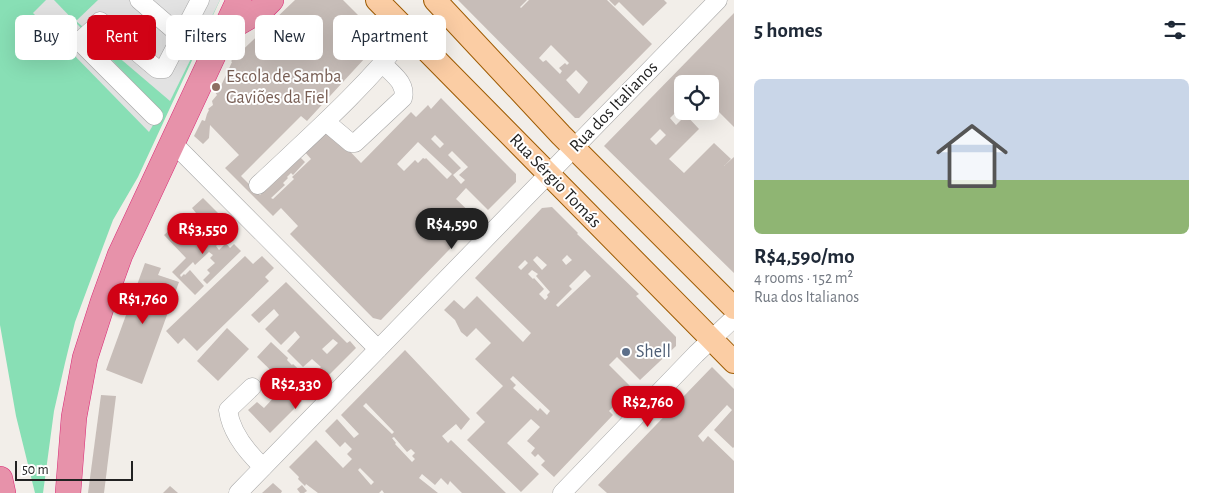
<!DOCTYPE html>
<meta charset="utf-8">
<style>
body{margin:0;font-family:"Alegreya Sans",sans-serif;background:#f6f6f7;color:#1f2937;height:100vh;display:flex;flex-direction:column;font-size:19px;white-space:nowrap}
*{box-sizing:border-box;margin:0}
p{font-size:16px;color:#747a83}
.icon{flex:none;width:28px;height:28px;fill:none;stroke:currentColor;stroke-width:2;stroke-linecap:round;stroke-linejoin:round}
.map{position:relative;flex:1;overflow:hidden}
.details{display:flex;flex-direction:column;background:#fff;width:475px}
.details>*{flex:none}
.top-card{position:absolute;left:15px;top:15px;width:475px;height:45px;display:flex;gap:10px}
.fabs{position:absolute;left:674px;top:75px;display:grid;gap:10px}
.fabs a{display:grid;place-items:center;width:45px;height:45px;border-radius:8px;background:#fff;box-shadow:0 5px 20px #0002;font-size:25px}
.scale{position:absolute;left:15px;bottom:12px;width:118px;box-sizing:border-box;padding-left:5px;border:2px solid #222;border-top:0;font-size:14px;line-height:18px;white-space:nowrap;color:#222;-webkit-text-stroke:4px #fff;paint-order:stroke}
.price{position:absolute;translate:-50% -42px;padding:0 11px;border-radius:18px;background:#d10215;color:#fff;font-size:16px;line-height:32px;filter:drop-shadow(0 1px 2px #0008)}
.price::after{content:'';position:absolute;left:50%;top:30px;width:15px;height:11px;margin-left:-8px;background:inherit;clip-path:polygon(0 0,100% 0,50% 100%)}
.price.active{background:#222;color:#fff}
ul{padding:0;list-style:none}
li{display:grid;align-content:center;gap:10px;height:265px;padding:0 20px}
li span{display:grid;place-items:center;height:155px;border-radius:8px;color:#555}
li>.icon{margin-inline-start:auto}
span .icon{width:90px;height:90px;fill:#fffc;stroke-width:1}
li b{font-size:21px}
h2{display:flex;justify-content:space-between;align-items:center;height:60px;padding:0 20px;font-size:21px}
.chip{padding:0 18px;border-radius:8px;background:#fff;box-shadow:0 5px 20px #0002;font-size:18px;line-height:45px}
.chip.active{background:#d10215;color:#fff}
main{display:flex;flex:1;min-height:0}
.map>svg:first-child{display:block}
.pitch{fill:#88dfb5}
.parking{fill:#e2e2e2}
.building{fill:#c7bdb8;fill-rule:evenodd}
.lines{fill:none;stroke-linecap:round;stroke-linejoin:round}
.minor-casing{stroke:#a6a6a6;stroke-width:19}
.major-casing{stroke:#9e5b02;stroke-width:24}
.highway-casing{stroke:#da2b77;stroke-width:26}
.minor{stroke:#fff;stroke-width:18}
.major{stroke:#fbcda4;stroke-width:22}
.highway{stroke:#e792aa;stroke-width:25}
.education-dot{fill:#8d6e63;stroke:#fff;stroke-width:2}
.service-dot{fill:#5c6f8a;stroke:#fff;stroke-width:2}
.labels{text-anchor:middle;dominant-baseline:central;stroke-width:4;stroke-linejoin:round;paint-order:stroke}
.education-label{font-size:18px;fill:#785e54;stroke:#fff;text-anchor:start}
.street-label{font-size:18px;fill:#222;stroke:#fff}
.service-label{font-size:18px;fill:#4e5e75;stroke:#fff;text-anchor:start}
</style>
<main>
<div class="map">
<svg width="734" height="493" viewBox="0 0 734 493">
<rect width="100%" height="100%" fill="#f2eee9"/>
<path class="pitch" d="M0,0H220L138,177L113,220L95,268L75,322L65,363L54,411L43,493H35L16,416L0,325Z"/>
<g class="parking">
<path d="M46,0H54L161,111L149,132L33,13Z"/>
<path d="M98,0H220L170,101L76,21Z"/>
</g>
<g class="building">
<path d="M295,0H343L369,26L364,33L377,45L307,121L301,116L241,176L260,195L299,156L305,162L293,175L291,173L287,177L288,178L283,183L285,185L271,198L273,199L294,179L292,177L311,159L304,151L327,127L361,163L411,112L416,117L428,105L431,109L441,98L516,174V182L488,210L466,188L456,199L478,220L381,320L373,318L290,234L298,226L281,208L273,216L225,168L239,155L210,125L209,138L203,144L194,136L202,120L205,121L207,114L209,110L208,109L213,105L212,101L217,95L215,92L220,88L232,62L231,61ZM435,135L444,144L440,148L431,139ZM418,142L452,174L447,179L426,158L425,159L423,158L418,163L415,160L404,171L397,164ZM452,151L468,167L459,175L465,180L461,184L453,175L461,168L448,155Z"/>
<path d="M458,0H527L520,7L521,8L529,0H607L652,44L579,118H575ZM551,45L569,63L567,65L565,63L559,68L562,71L560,74L546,60L543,62L539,58ZM576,70L588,82L579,94L566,80Z"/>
<path d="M609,0H664L667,3L643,26L619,2L615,6Z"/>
<path d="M734,13V127L719,112L711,120L702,111H710V84H682V112L679,109L670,118L676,125L686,115L699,129L669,159L684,173L714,143L731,159L724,166L734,157V273L604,146ZM660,129L666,135L656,145L650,139Z"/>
<path d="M203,198L223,218L197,242L190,234L193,231L186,223L196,213L192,208Z"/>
<path d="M552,207L578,233L577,234L639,294L636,296L676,337V346L640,380L617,357L609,365L632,388L609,411L613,415L554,477L541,465L545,461L538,454L535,457L531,453L535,448L527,441L540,427L531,419L507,443L539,474L521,492L467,440L485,422L476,413L503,386L475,359L491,343L476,328L467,337L461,332L455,320L444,310L454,300L464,309L477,296L523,342L531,333L475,278L542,208ZM567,255L572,260L566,265L562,260ZM537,256L547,265L542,270L533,260ZM525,260L528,263L521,270L518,267ZM532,270L538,274L536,276L550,292L547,295L548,297L545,300L539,294L544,289L534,278L533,279L528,274ZM585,270L591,276L558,307L556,305L572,289L569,286ZM513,376L550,411L547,415L540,408L538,411L513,388L516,385L510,379Z"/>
<path d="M225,221L234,230L216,246L219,250L226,243L230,248L234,244L241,251L207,284L203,280L210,273L207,270L215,263L210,258L213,255L209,252L195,265L193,262L180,275L181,277L184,274L185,275L190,270L204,286L195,295L172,272L186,258L164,235L172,228L184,240L188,236L198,247Z"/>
<path d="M245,256L253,264L262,256L274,268L265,277L269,281L197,351L184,338L178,344L166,331Z"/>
<path d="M145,263L161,268L158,275L179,282L142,384L106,370Z"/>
<path d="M286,282L347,343L350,341L356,348L321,383L312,376L321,367L312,359L303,367L287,351L300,337L295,331L281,345L265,329L279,315L274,309L259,323L251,315ZM333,339L338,343L327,354L322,349Z"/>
<path d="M227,328L249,349L218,381L197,361Z"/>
<path d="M271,342L288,358L287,360L292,365L293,364L307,377L293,392L302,401L270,433L248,410L257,402L264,408L277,394L280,397L289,388L257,357Z"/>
<path d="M405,350L470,419L461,430L456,424L442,436L448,443L451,440L506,493H462L450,481L448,485L441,478L435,485L422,474L419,478L438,493H384L382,490L379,493H318L306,484L305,486L298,479L299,477L289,467L316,440L343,468L352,459L347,454L352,449L345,442L340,447L325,431L337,419L354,438L359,434L341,415ZM366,403L394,432L392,434L363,406ZM394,437L407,452L411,449L415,453L412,456L415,459L412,462L395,444L396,443L392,438ZM360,468L374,482L371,485L358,470Z"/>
<path d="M712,367L734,389V447L733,448L714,430L732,410L727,405L698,436L703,442L708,436L734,461V493H607L598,485Z"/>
<path d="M101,395L116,396L104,493H88Z"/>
<path d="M273,483L282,491L281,493H262Z"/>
<path d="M302,485L307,491L304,493H300L297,489Z"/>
<path d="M170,486L178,493H163Z"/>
</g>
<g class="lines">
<defs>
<g id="minor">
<path d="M139,0L182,37"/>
<path d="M100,21L157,69H164L200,0"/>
<path d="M93,29L83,38V45L154,116"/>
<path d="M326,122L351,143H355L403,98C407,83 392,74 383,64"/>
<path d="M172,142L378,349"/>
<path d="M258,185C310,136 365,88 409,31"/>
<path d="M252,387L228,410C231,432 248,453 263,467"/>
<path d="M238,493L718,0"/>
<path d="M562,493L696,354L734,318"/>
</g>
<g id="major">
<path d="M377,0L734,362"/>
<path d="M435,0L561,135L734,308"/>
</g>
<g id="highway">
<path d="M224,31L262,9L271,0"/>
<path d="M0,479L3,493"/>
<path d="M68,493L74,417L85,358L103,302L120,255L239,0"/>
</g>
</defs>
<use href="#minor" class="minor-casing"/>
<use href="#major" class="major-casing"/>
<use href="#highway" class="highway-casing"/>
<use href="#minor" class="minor"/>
<use href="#major" class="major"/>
<use href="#highway" class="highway"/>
</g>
<circle class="education-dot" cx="216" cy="87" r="5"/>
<circle class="service-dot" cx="626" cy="352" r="5"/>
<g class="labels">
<g class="education-label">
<text x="226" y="77">Escola de Samba<tspan x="226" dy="21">Gaviões da Fiel</tspan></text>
</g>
<g class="street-label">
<text transform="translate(614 107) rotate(-46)">Rua dos Italianos</text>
<text transform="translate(555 181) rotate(46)">Rua Sérgio Tomás</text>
</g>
<g class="service-label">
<text x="636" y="352">Shell</text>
</g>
</g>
</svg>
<div class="fabs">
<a><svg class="icon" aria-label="locate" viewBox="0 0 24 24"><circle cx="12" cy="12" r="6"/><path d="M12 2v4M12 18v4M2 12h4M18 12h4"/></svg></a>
</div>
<div class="scale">50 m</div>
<b class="price active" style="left:452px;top:250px">R$4,590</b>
<b class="price" style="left:203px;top:255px">R$3,550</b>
<b class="price" style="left:143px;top:325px">R$1,760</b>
<b class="price" style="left:296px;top:410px">R$2,330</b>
<b class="price" style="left:648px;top:428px">R$2,760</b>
<div class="top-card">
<a class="chip">Buy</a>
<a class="chip active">Rent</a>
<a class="chip">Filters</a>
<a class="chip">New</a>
<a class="chip">Apartment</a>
</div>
</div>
<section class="details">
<h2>5 homes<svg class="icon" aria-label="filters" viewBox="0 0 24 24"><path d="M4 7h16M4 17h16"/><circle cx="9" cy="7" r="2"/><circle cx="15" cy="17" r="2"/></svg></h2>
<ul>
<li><span style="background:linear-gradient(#c9d6e8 65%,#8fb573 0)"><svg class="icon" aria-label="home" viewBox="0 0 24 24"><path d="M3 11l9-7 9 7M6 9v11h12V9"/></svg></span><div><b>R$4,590/mo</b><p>4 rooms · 152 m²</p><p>Rua dos Italianos</p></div></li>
</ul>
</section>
</main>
